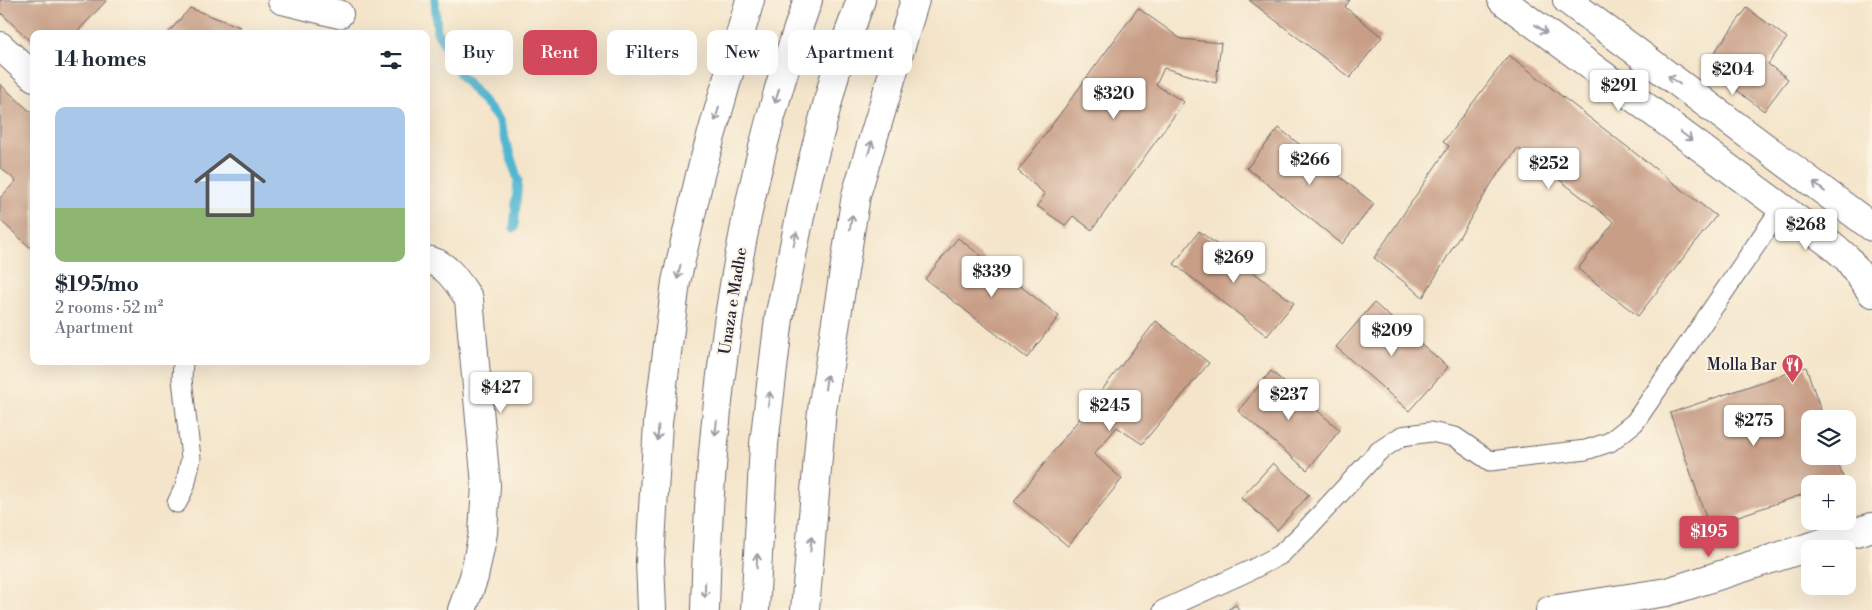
<!DOCTYPE html>
<meta charset="utf-8">
<style>
body{margin:0;font-family:"Libre Bodoni",serif;background:#f2f2f3;color:#1f2937;height:100vh;display:flex;flex-direction:column;font-size:19px;white-space:nowrap}
*{box-sizing:border-box;margin:0}
p{font-size:16px;color:#747a83}
.icon{flex:none;width:28px;height:28px;fill:none;stroke:currentColor;stroke-width:2;stroke-linecap:round;stroke-linejoin:round}
.map{position:relative;flex:1;overflow:hidden}
.details{position:absolute;left:30px;top:30px;width:400px;height:335px;display:flex;flex-direction:column;background:#fff;border-radius:10px;box-shadow:0 5px 20px #0002}
.details>*{flex:none}
.hud{position:absolute;left:445px;top:30px;width:475px;height:45px;display:flex;gap:10px}
.controls{position:absolute;left:1801px;top:410px;display:grid;gap:10px}
.controls a{display:grid;place-items:center;width:55px;height:55px;border-radius:10px;background:#fff;box-shadow:0 5px 20px #0002;font-size:25px}
.price{position:absolute;translate:-50% -42px;padding:0 11px;border-radius:5px;background:#fff;color:#222;font-size:16px;line-height:32px;filter:drop-shadow(0 1px 2px #0008)}
.price::after{content:'';position:absolute;left:50%;top:30px;width:15px;height:11px;margin-left:-8px;background:inherit;clip-path:polygon(0 0,100% 0,50% 100%)}
.price.current{background:#d1495b;color:#fff}
ul{padding:0;list-style:none}
li{display:grid;align-content:center;gap:10px;height:265px;padding:0 25px}
li span{display:grid;place-items:center;height:155px;border-radius:10px;color:#555}
li>.icon{margin-inline-start:auto}
span .icon{width:90px;height:90px;fill:#fffc;stroke-width:1}
li b{font-size:21px}
h2{display:flex;justify-content:space-between;align-items:center;height:60px;padding:0 25px;font-size:21px}
.pill{padding:0 18px;border-radius:10px;background:#fff;box-shadow:0 5px 20px #0002;font-size:18px;line-height:45px}
.pill.current{background:#d1495b;color:#fff}
.map>svg:first-child{display:block}
.lines{fill:none;stroke-linecap:round;stroke-linejoin:round}
.stream{stroke:#52b6d1;stroke-width:9}
.building{fill:#c89e86}
.service-casing{stroke:#6c666d;stroke-width:21}
.minor-casing{stroke:#6c666d;stroke-width:30}
.secondary-casing{stroke:#6c666d;stroke-width:30}
.trunk-casing{stroke:#6c666d;stroke-width:30}
.service{stroke:#fff;stroke-width:19}
.minor{stroke:#fff;stroke-width:28}
.secondary{stroke:#fff;stroke-width:28}
.trunk{stroke:#fff;stroke-width:28}
.oneway{stroke:#9c9ca7}
.labels{text-anchor:middle;dominant-baseline:central;stroke-width:4;stroke-linejoin:round;paint-order:stroke}
.street-label{font-size:16px;fill:#22223b;stroke:#fcf5e5}
.poi-label{font-size:16px;fill:#22223b;stroke:#fcf5e5;text-anchor:end}
</style>
<div class="map">
<svg width="1872" height="610" viewBox="0 0 1872 610">
<rect width="100%" height="100%" fill="#fcf5e5"/>
<filter id="ink" filterUnits="userSpaceOnUse"><feTurbulence type="fractalNoise" baseFrequency=".02" numOctaves="2"/><feDisplacementMap in="SourceGraphic" scale="10" xChannelSelector="R" yChannelSelector="G"/><feConvolveMatrix kernelMatrix="1 2 1 2 8 2 1 2 1" color-interpolation-filters="sRGB"/></filter>
<filter id="wash" filterUnits="userSpaceOnUse"><feTurbulence type="fractalNoise" baseFrequency=".0096" numOctaves="4" result="noise"/><feDisplacementMap in="SourceGraphic" scale="20" xChannelSelector="R" yChannelSelector="G"/><feGaussianBlur stdDeviation="1.12" result="paint"/><feColorMatrix in="noise" values="0 0 0 0 0 0 0 0 0 0 0 0 0 0 0 0 0 1.4 0 .05"/><feComposite in="paint" operator="in"/></filter>
<g filter="url(#wash)">
<rect width="100%" height="100%" fill="#f4e5ca"/>
<g class="lines">
<path class="stream" d="M435,0L437,32L460,74L499,120L518,180L514,228"/>
</g>
<g id="blocks">
<g class="building">
<path d="M0,0H107L75,34H34V45L0,12Z"/>
<path d="M1249,0H1350L1345,7L1382,37L1350,78Z"/>
<path d="M190,8L240,27L239,34H167Z"/>
<path d="M1138,8L1181,39L1221,43L1216,83L1164,68L1156,85L1184,102L1092,230L1073,216L1065,225L1037,206L1045,194L1018,171Z"/>
<path d="M1747,8L1787,38L1768,64L1788,79L1764,111L1704,66Z"/>
<path d="M1509,55L1716,216L1638,316L1578,269L1614,222L1518,148L1493,181L1423,297L1374,258L1449,146L1443,142Z"/>
<path d="M0,84L34,115L33,250L0,220V198L16,181L0,167Z"/>
<path d="M1279,128L1374,204L1342,244L1247,168Z"/>
<path d="M1199,231L1294,303L1267,336L1174,264Z"/>
<path d="M958,238L1059,316L1027,358L925,279Z"/>
<path d="M1374,303L1448,367L1409,411L1336,347Z"/>
<path d="M1156,321L1209,363L1142,444L1117,427L1094,454L1122,479L1068,546L1014,502Z"/>
<path d="M1806,367L1824,419H1810V456H1836L1844,480L1834,484H1810V492L1709,526L1670,413Z"/>
<path d="M1271,371L1340,430L1307,470L1238,411Z"/>
<path d="M1273,463L1309,495L1277,530L1241,498Z"/>
<path d="M1236,605L1239,610H1227Z"/>
</g>
</g>
</g>
<g filter="url(#ink)">
<use href="#blocks" fill-opacity="0" stroke="#6c666d" stroke-width="1"/>
<g class="lines">
<defs>
<g id="service">
<path d="M177,503L185,486L191,458L182,379L183,361"/>
<path d="M1163,610L1251,570L1280,555L1305,531L1379,451L1402,436L1430,432L1455,437L1490,461L1586,450L1610,442L1635,422L1782,207"/>
</g>
<g id="minor">
<path d="M282,0L339,14"/>
<path d="M0,46L34,77"/>
<path d="M426,260C446,262 458,283 469,299L486,485L483,533L474,577L462,610"/>
<path d="M1550,610L1667,592L1872,527"/>
</g>
<g id="secondary">
<path d="M1502,0L1832,245L1848,259L1872,293"/>
<path d="M1567,0L1872,227"/>
</g>
<g id="trunk">
<path d="M652,610L650,561L658,423L676,282L700,175L750,0"/>
<path d="M705,610C709,403 737,195 808,0"/>
<path d="M755,610L764,444L779,318L808,178L838,63L861,0"/>
<path d="M805,610L822,410L856,195L915,0"/>
</g>
</defs>
<use href="#service" class="service-casing"/>
<use href="#minor" class="minor-casing"/>
<use href="#secondary" class="secondary-casing"/>
<use href="#trunk" class="trunk-casing"/>
<use href="#service" class="service"/>
<use href="#minor" class="minor"/>
<use href="#secondary" class="secondary"/>
<use href="#trunk" class="trunk"/>
</g>
<defs><path id="oneway-shaft" d="M-6 0H5M1.5-3L5.5 0L1.5 3" fill="none" stroke-width="1.6" stroke-linecap="round" stroke-linejoin="round" transform="scale(1.25)"/></defs>
<g class="oneway">
<use href="#oneway-shaft" transform="translate(1541 29) rotate(36)"/>
<use href="#oneway-shaft" transform="translate(1674 80) rotate(-144)"/>
<use href="#oneway-shaft" transform="translate(777 96) rotate(107)"/>
<use href="#oneway-shaft" transform="translate(717 114) rotate(106)"/>
<use href="#oneway-shaft" transform="translate(1686 136) rotate(37)"/>
<use href="#oneway-shaft" transform="translate(870 148) rotate(-73)"/>
<use href="#oneway-shaft" transform="translate(1819 187) rotate(-142)"/>
<use href="#oneway-shaft" transform="translate(851 222) rotate(-81)"/>
<use href="#oneway-shaft" transform="translate(795 239) rotate(-78)"/>
<use href="#oneway-shaft" transform="translate(679 272) rotate(102)"/>
<use href="#oneway-shaft" transform="translate(826 382) rotate(-82)"/>
<use href="#oneway-shaft" transform="translate(769 399) rotate(-83)"/>
<use href="#oneway-shaft" transform="translate(716 428) rotate(96)"/>
<use href="#oneway-shaft" transform="translate(658 433) rotate(93)"/>
<use href="#oneway-shaft" transform="translate(811 544) rotate(-85)"/>
<use href="#oneway-shaft" transform="translate(757 561) rotate(-87)"/>
<use href="#oneway-shaft" transform="translate(705 590) rotate(91)"/>
</g>
</g>
<defs>
<symbol id="restaurant-pin" viewBox="-11 -11 22 30"><path d="M0 17L-7.5 6A9.5 9.5 0 1 1 7.5 6Z" fill="#d1495b" stroke="#fcf5e5"/><path d="M-5-6h1v4h1v-4h1v4h1v-4h1v5L-1.5 .5V6h-2V.5L-5-1ZM5-6V6H3V1.5H1.5Q1.5-4 5-6Z" fill="#fff"/></symbol>
</defs>
<g fill-rule="evenodd">
<use href="#restaurant-pin" x="1780" y="352" width="25" height="34"/>
</g>
<g class="labels">
<g class="street-label">
<text transform="translate(733 301) rotate(-81)">Unaza e Madhe</text>
</g>
<g class="poi-label">
<text x="1777" y="365">Molla Bar</text>
</g>
</g>
</svg>
<div class="controls">
<a><svg class="icon" aria-label="layers" viewBox="0 0 24 24"><path d="M12 4l9 5-9 5-9-5zM3 14l9 5 9-5"/></svg></a>
<a>+</a>
<a>−</a>
</div>
<b class="price" style="left:1733px;top:96px">$204</b>
<b class="price" style="left:1619px;top:112px">$291</b>
<b class="price" style="left:1114px;top:120px">$320</b>
<b class="price" style="left:1310px;top:186px">$266</b>
<b class="price" style="left:1549px;top:190px">$252</b>
<b class="price" style="left:1806px;top:251px">$268</b>
<b class="price" style="left:1234px;top:284px">$269</b>
<b class="price" style="left:992px;top:298px">$339</b>
<b class="price" style="left:1392px;top:357px">$209</b>
<b class="price" style="left:501px;top:414px">$427</b>
<b class="price" style="left:1289px;top:421px">$237</b>
<b class="price" style="left:1110px;top:432px">$245</b>
<b class="price" style="left:1754px;top:447px">$275</b>
<b class="price current" style="left:1709px;top:558px">$195</b>
<div class="hud">
<a class="pill">Buy</a>
<a class="pill current">Rent</a>
<a class="pill">Filters</a>
<a class="pill">New</a>
<a class="pill">Apartment</a>
</div>
<section class="details">
<h2>14 homes<svg class="icon" aria-label="filters" viewBox="0 0 24 24"><path d="M4 7h16M4 17h16"/><circle cx="9" cy="7" r="2"/><circle cx="15" cy="17" r="2"/></svg></h2>
<ul>
<li><span style="background:linear-gradient(#a9c7e8 65%,#8fb573 0)"><svg class="icon" aria-label="home" viewBox="0 0 24 24"><path d="M3 11l9-7 9 7M6 9v11h12V9"/></svg></span><div><b>$195/mo</b><p>2 rooms · 52 m²</p><p>Apartment</p></div></li>
</ul>
</section>
</div>
